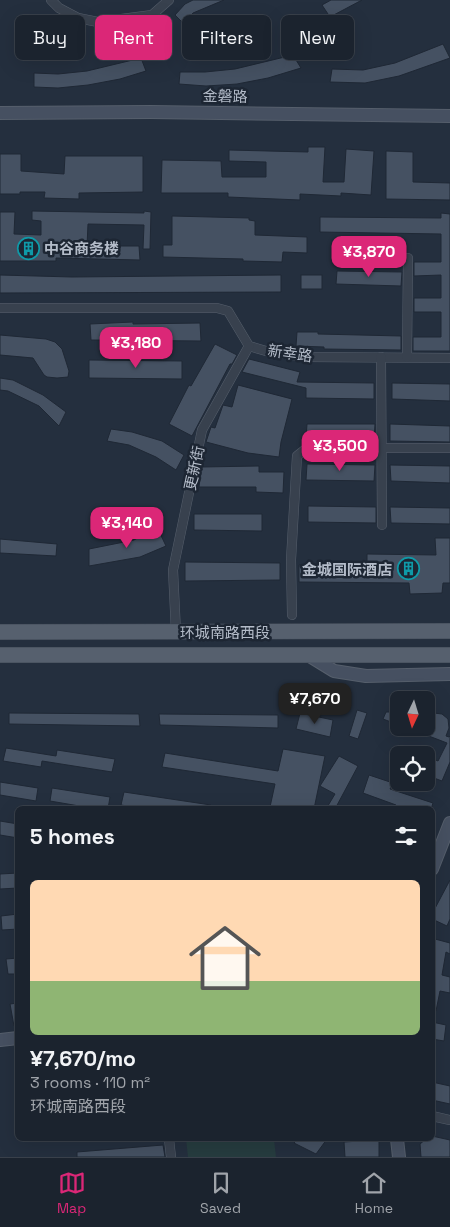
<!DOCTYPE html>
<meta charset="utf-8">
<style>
body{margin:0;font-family:"Space Grotesk","Noto Sans SC",sans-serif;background:#282f3a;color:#f1f3f6;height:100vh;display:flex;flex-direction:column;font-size:19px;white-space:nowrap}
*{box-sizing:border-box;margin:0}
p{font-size:16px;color:#a0a4aa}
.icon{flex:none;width:28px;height:28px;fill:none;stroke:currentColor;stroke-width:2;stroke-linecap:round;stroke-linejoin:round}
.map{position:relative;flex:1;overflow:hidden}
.sheet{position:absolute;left:15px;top:806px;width:420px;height:335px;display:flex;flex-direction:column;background:#1b232e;border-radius:8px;box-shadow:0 5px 20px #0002,0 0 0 1px #39404a}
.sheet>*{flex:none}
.banner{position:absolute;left:15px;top:15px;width:420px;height:45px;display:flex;gap:10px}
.needle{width:32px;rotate:184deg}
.buttons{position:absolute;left:390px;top:691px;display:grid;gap:10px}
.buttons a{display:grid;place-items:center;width:45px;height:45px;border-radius:8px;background:#1b232e;box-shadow:0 5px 20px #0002,0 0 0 1px #39404a;font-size:25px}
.price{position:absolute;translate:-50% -42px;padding:0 11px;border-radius:10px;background:#db2777;color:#fff;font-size:16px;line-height:32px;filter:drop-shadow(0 1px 2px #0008)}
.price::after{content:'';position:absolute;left:50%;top:30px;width:15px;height:11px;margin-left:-8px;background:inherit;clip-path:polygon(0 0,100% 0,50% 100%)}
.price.selected{background:#222;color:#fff}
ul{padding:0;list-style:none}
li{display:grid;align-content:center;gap:10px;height:265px;padding:0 15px}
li+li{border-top:1px solid #39404a}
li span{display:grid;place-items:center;height:155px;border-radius:8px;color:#555}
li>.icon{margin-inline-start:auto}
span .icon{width:90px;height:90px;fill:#fffc;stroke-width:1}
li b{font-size:21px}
h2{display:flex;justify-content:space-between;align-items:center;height:60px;padding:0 15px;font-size:21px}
.tag{padding:0 18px;border-radius:8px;background:#1b232e;box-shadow:0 5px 20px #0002,0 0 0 1px #39404a;font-size:18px;line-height:45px}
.tag.selected{background:#db2777;color:#fff}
.tab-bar{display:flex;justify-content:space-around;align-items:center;height:70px;border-top:1px solid #39404a;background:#1b232e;font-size:14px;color:#a0a4aa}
.tab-bar a{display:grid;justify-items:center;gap:2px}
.tab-bar .selected{color:#db2777}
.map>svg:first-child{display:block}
.green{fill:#263c3f}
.building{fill:#455162;stroke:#1f2835}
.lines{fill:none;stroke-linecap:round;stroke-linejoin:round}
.street-casing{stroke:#565f6c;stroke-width:10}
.secondary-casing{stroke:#565f6c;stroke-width:14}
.primary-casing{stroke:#414a57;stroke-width:16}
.street{stroke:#38414e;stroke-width:9}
.secondary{stroke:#465061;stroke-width:12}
.primary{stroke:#56606e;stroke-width:15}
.labels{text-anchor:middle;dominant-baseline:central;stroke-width:5;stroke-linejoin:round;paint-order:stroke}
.street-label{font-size:15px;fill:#b4bcc9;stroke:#1d2633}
.poi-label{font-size:15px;font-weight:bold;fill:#b4bcc9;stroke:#1d2633;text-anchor:start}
</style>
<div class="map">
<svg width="450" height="1157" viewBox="0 0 450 1157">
<rect width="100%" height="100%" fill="#242f3e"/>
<path class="green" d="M186,1139H274L276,1157H188Z"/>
<g class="building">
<path d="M193,0H224L193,13L183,23L175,15L185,4Z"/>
<path d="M331,0H362L330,17L322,5Z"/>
<path d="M443,44L450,58L399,76L365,83L330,82L332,69L363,70L395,63Z"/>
<path d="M293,55L301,68L268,78L237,84L206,86L179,84L180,72H205L235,69Z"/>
<path d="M141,58L146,71L120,79L88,85L58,88L34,87V73L58,74L87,71Z"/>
<path d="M308,147H325L323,182H344L346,149L374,151L371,195L341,193V196L300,194V200L228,197V193H161L162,160L221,161L222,177H266V162L229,161V150L308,152Z"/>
<path d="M386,151L413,152V182L450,183V200L386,199Z"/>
<path d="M0,154H21V171L64,174L65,156H143V192L79,193V199L44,198L45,192H20V194H0Z"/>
<path d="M32,211L144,213V211L151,212L150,249H143L144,225L88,224L87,246H139L140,260L56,258V261H0V212H15L14,234L41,235V221L32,220Z"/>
<path d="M441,213L450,214V351H413V337H441V312H414V298H441V275L414,276V262H441V234L320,232V217L441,218Z"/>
<path d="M172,216L249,218V220L255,221V235L307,237V253L283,252L282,262L243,261V259L163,257V245H172Z"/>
<path d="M337,271L402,272L401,286L336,284Z"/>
<path d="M0,275L72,277L281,275V292L0,293Z"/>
<rect x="301" y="275" width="21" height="14"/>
<path d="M133,322V324L200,323L201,341L91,340L90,324Z"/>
<path d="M297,332H318V334L401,336V350L324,349V347L296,346Z"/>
<path d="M0,335L46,339L55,342L62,349L69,371L68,377L57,378L47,377L44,375L33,358L0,355Z"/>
<path d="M215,344L237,355L232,364H230L192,436L169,424L189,385L191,386Z"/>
<path d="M249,359L300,372L297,382L374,383V399L306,398V388L242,372Z"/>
<path d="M89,360L182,361V379L89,378Z"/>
<path d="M0,378L13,380L43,395L66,412L59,426L39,406L8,391L0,390Z"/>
<path d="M392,383L450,384V401L392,399Z"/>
<path d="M238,385L292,399L281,442L279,457L248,453L206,442L211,427L215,428L223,405L232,407Z"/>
<path d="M307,424H375L374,441L306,439Z"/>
<path d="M390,424L450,426V442L390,441Z"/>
<path d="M111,429L132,432L162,441L184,455L176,470L156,457L129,445L107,441Z"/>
<path d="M307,464L375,465L374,481L306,480Z"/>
<path d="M390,465L450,466V483L391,481Z"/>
<path d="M259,466V472H284L283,493L256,492V487H199L201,467Z"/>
<path d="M308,506L376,507V523L308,522Z"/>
<path d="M390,507L450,508V524L391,523Z"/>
<path d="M194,514H262V531L194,530Z"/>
<path d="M157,527L166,546L140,557L89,566V549L134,540Z"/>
<path d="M435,538H450V583H443L442,593L410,594L409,583L299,582V565L367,566V554L436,555Z"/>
<path d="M0,539L57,544L56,556L0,553Z"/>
<path d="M185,562L280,563V580L185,581Z"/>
<path d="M357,710L367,713L358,739L349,736Z"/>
<path d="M386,712H399V725L383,719Z"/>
<path d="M426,712L442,714L448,719L449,728L446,736L449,737L450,736V762L442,781L426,775V756L438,761L447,743L408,728H426Z"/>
<path d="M9,713L139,714L140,726L9,724Z"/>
<path d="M300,713L333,720L330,737L296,729Z"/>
<path d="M159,714L278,715V728L160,725Z"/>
<path d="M399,745L422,754V755H399V764L390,760Z"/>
<path d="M6,748L56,756L57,750L115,759L112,772L42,761L41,767L3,761Z"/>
<path d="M283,749L325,756L314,809H280L270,807L275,784L162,767L165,753L278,771Z"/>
<path d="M339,756L358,766L335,809H326L335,794L320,786Z"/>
<path d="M369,775L393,783L390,789L433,803L431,809H394L396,805L363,793Z"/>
<path d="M0,782L38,788L36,801L0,795Z"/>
<path d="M52,788L110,797L108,809H97L50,801Z"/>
<path d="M124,792L211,805V809H145L121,805Z"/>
<path d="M0,821L18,824V838L0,835Z"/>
<path d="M18,873V888L0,889V874Z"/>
<path d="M450,880V919L447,926L432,919V914Z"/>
<path d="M18,914V929L2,930L1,916Z"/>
<path d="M435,939L450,943V954L446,952L442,975L450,977V993L440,991L436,1011H432V958Z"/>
<path d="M18,958V974H8L6,959Z"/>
<path d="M18,1003V1026H14L10,1004Z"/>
<path d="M432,1022L446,1025L444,1041L432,1039Z"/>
<path d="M432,1082L450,1086V1104L432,1100Z"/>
<path d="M432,1136L450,1140V1157H421L420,1144L426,1139H432Z"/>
<path d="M298,1139H327L316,1154L294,1143Z"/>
<path d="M360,1141H379V1157H345L344,1142Z"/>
<path d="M163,1145L165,1157H77V1152Z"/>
</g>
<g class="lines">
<defs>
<g id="street">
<path d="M51,0L59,8L78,18L98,22L152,15L169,0"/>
<path d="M0,308H217L228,311L249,346L266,351L305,357L450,358"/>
<path d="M381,357L382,525"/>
<path d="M407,357L408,258"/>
<path d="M292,615L291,560L297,456L307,448H450"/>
<path d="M176,632L173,570L202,430L249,346"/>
<path d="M432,1116L450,1120"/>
<path d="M169,1139L171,1157"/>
</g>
<g id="secondary">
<path d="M0,113L150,112L450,116"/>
<path d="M308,655L334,671L366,676L450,674"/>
<path d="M432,869L450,823"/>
<path d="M0,1040L18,1038"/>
<path d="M397,1139L399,1157"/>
</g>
<g id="primary">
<path d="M0,632L450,631"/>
<path d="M0,655H450"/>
</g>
</defs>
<use href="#street" class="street-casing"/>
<use href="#secondary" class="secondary-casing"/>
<use href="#primary" class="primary-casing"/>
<use href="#street" class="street"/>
<use href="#secondary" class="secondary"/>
<use href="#primary" class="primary"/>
</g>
<defs>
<symbol id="building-ring" viewBox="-11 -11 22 22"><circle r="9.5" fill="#1d2633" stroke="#0f9aa8" stroke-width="1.5"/><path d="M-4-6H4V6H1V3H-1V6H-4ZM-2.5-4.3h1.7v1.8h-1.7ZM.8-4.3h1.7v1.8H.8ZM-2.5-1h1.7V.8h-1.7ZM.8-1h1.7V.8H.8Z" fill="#0f9aa8"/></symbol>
</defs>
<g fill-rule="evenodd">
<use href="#building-ring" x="16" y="236" width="25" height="25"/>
<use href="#building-ring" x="396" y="556" width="25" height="25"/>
</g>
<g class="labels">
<g class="street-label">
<text transform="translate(225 96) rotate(1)">金磐路</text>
<text transform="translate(290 353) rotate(8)">新幸路</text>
<text transform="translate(194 468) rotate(-78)">更新街</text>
<text x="225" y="632">环城南路西段</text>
</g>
<g class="poi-label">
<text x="44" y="248">中谷商务楼</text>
<text x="392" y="569" text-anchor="end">金城国际酒店</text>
</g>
</g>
</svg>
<div class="buttons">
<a><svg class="needle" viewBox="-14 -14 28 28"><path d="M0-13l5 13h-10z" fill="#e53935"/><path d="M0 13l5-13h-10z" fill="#a0a4aa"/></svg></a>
<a><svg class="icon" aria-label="locate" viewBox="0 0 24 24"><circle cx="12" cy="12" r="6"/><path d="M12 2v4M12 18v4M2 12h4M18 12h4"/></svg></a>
</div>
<b class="price" style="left:369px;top:278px">¥3,870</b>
<b class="price" style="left:136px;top:369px">¥3,180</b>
<b class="price" style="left:340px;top:472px">¥3,500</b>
<b class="price" style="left:127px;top:549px">¥3,140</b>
<b class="price selected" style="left:315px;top:725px">¥7,670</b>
<div class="banner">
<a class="tag">Buy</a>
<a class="tag selected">Rent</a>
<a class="tag">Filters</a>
<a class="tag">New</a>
</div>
<section class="sheet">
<h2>5 homes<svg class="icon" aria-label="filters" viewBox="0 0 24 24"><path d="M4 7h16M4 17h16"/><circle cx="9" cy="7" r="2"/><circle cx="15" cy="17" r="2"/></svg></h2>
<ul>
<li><span style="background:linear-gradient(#ffd9b3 65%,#8fb573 0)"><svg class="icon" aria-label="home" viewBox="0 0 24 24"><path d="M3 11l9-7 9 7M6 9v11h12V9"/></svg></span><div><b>¥7,670/mo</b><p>3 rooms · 110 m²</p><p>环城南路西段</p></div></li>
</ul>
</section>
</div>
<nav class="tab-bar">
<a class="selected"><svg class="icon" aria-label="map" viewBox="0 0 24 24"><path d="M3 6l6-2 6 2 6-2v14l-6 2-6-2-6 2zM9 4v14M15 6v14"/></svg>Map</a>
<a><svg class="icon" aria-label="saved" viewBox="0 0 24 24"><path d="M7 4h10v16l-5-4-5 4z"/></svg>Saved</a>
<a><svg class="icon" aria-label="home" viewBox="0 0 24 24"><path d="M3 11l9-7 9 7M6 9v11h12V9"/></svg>Home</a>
</nav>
